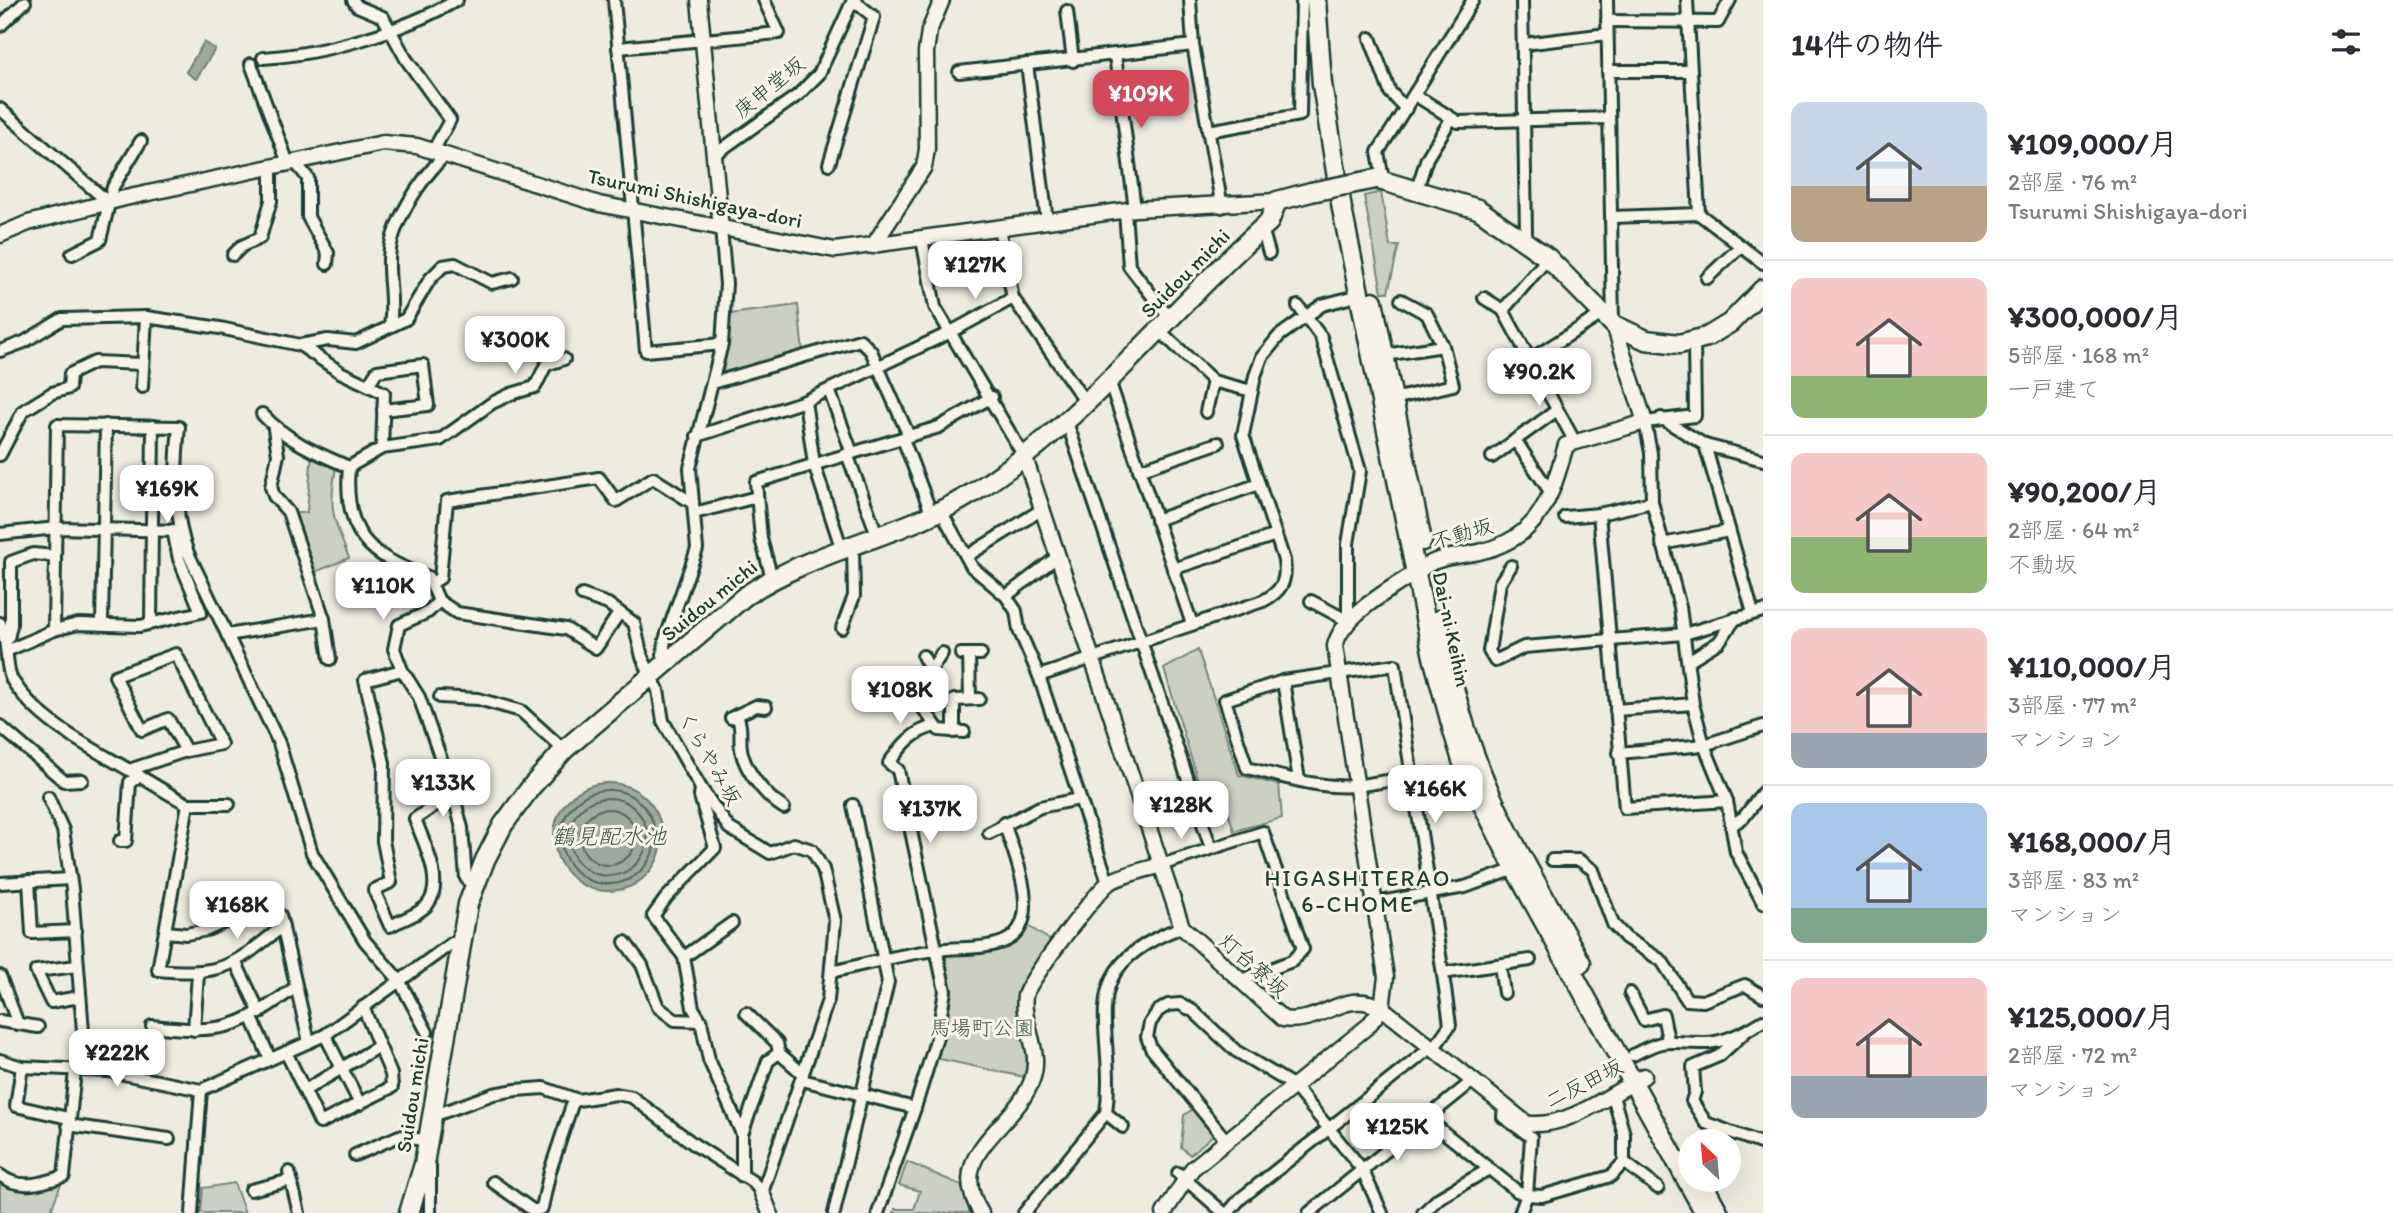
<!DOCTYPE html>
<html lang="ja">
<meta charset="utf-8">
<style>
body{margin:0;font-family:Itim,"Klee One",sans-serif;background:#f2f2f3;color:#2b2b33;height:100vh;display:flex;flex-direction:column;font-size:26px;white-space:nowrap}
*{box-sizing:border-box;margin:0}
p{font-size:23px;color:#7c7c81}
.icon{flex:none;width:38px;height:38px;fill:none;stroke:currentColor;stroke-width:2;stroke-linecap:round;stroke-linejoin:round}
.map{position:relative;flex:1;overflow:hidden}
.details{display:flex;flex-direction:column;background:#fff;width:630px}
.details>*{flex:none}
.needle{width:46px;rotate:334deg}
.controls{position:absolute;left:1678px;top:1129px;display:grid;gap:14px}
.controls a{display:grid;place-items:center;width:63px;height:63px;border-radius:50%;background:#fff;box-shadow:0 7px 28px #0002;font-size:35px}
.price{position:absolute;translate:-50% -60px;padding:0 16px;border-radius:14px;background:#fff;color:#222;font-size:23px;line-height:46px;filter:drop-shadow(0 2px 4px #0008)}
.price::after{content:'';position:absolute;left:50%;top:42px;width:21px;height:16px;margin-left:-10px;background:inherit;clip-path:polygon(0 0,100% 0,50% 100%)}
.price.on{background:#d1495b;color:#fff}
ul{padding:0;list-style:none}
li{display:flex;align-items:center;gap:21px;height:175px;padding:0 28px}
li+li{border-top:2px solid #e1e1e2}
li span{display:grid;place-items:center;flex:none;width:196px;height:140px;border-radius:14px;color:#555}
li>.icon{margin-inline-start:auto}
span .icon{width:84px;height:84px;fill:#fffc;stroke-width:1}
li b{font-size:30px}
h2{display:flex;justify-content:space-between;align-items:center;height:84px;padding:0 28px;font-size:30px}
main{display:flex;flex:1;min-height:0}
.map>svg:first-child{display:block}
.green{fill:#cccfc4;stroke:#76867c;stroke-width:2}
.water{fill:#9fa99f;stroke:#6c7e74;stroke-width:2}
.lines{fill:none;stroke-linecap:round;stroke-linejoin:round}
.shore{stroke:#52685f;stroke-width:2}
.minor-casing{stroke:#1f3d34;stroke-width:16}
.tertiary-casing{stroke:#1f3d34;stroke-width:19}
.primary-casing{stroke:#1f3d34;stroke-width:23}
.trunk-casing{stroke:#1f3d34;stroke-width:23}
.minor{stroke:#f7f3e8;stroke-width:10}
.tertiary{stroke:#f7f3e8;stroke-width:14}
.primary{stroke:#f7f3e8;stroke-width:18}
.trunk{stroke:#f7f3e8;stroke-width:18}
.primary-bridge-casing{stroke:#1f3d34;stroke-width:23;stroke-linecap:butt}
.primary-bridge{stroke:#f7f3e8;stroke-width:18}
.labels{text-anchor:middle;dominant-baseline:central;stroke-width:6;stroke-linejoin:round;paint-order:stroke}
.street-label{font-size:21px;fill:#1f3d34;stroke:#f7f3e8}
.park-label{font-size:21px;fill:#425a51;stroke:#f7f3e8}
.water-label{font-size:23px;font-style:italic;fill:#3f584f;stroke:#f7f3e8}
.neighbourhood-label{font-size:23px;letter-spacing:2px;fill:#1f3d34;stroke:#f7f3e8}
</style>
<main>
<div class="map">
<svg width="1763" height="1213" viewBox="0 0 1763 1213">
<rect width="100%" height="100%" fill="#eeece1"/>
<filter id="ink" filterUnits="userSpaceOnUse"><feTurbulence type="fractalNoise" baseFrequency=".0143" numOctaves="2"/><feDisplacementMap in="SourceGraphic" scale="14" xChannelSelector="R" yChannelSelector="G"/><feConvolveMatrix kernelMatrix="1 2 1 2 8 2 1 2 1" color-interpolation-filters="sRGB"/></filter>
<g filter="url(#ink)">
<g class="green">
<path d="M1381,192L1390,246H1399L1388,292H1382L1364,196Z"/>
<path d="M798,305L803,353L722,377L729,341L730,314Z"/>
<path d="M312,451L337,462C328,507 332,516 349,558L313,573L292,514L307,512Z"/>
<path d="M1198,650L1239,775L1279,785L1282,818L1234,831L1226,805L1207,810L1164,669Z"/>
<path d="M1025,924L1053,942L1023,986L1029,1058L1024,1077L935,1058L949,990L946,958L948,953L989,950Z"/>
<path d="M1193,1109L1213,1135L1190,1155L1181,1147L1184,1115Z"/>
<path d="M907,1162L961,1185L970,1213H894L895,1209H914L920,1191L899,1185Z"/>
<path d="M0,1176L11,1184L64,1176L52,1208L54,1213H0Z"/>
<path d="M234,1183L245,1213H201L203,1188Z"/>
</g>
<g class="water">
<path d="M204,42L215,49L196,79L186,72Z"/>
<circle cx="608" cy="837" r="54"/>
</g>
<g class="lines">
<g class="shore">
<circle cx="608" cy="837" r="47"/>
<circle cx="608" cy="837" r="39"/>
<circle cx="608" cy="837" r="28"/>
</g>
<defs>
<g id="minor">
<path d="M353,0L357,6L383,17L406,59L450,120L433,151"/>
<path d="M614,0L646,351L722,344"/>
<path d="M1190,0L1193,45L1222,207"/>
<path d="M1522,0L1526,232L1522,239"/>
<path d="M1607,0L1613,322"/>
<path d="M1067,11L1073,61"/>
<path d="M1607,21L1718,22L1730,0"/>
<path d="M0,26L25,2"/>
<path d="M1370,38L1390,92L1406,109"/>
<path d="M1524,44L1607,34"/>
<path d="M618,48L779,33L764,0"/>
<path d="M1115,55L1135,209"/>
<path d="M263,58C325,54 404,31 457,0"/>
<path d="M251,64L288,163"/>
<path d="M1027,64L1047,221"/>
<path d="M1608,71H1689"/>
<path d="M959,72L1193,45"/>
<path d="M1415,95L1458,122L1609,118"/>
<path d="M0,109L108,202"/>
<path d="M1208,131L1300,115L1302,0"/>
<path d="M714,155L798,95L819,74L853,0"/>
<path d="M294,161L308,178V217L328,253L327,264"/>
<path d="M829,164L874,17L853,0"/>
<path d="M1383,179L1378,152L1473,0"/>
<path d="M1417,189L1427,158L1451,119"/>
<path d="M1125,211L1129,266L1171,320"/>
<path d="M1699,214L1763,263"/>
<path d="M1612,217L1699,214L1687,0"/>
<path d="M999,228L1013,298L1086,403"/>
<path d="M1262,228L1269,253"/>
<path d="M922,239L935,307L1025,458"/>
<path d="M72,254L100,240L113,187L141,141"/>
<path d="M233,255L242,246L260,238L271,201V167"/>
<path d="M1707,278L1741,246"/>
<path d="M1484,298L1503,310L1575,442"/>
<path d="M1298,306L1321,337L1360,471L1348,544V621L1311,601"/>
<path d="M1503,310L1548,258"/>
<path d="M390,325C394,303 388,281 389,259C390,224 421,179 445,155"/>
<path d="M1160,331L1213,381L1252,391"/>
<path d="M1694,340L1695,416L1645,422L1651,453L1652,502L1680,607L1693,704L1704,745L1727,801L1736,852L1763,903"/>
<path d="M300,345L340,372L384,393L382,448"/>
<path d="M0,351L24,342L62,319L146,317L220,328L300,345L328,340L356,343L406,319L430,279L443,266L455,264L492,283L512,278"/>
<path d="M1385,355L1443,346L1427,314L1401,300"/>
<path d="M564,359L546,365L535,387L511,394L492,403L440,440L382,448L349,467C343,534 369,556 428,577L439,601L457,613L566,629L596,648L619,613"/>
<path d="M1531,359L1602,314"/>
<path d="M712,383L860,340L871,351L909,436"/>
<path d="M1106,383L1112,389L1192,624"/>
<path d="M368,385L377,371L423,365L428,405L383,410"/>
<path d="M142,387L146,317"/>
<path d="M829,390L852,453"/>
<path d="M1393,399L1453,385L1443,346"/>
<path d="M805,401L814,464L842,550"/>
<path d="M1206,412L1213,381"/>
<path d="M262,414C286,440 316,453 349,467"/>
<path d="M1661,418L1705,445L1763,460"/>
<path d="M1067,422L1211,848"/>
<path d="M274,429L278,455L271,487L274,496L288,512L309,574L324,619L330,659"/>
<path d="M697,436L805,401L951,332L1013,298"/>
<path d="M903,439L932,515"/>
<path d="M1515,440L1551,493"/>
<path d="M1705,445L1753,613"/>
<path d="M847,454L878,537"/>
<path d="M0,455L23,411L52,393L69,388L70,374L95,362L142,364"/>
<path d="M1492,457L1557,410"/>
<path d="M1139,470L1218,443"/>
<path d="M941,511L972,567L1006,596L1016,611L1019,630L1039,676L1108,882"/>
<path d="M694,513L757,497"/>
<path d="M1599,514L1625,808L1727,801"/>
<path d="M1565,517L1599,514L1652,502"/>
<path d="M1156,520L1259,484"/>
<path d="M0,534L56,528L179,531"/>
<path d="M1662,544L1729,531"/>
<path d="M967,556L1041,510"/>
<path d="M1511,566L1500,583L1489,651L1495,661L1524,647L1684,634L1763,611"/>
<path d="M1173,569L1276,535"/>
<path d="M772,578L761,539L756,482L939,427L992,397"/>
<path d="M432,583L440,578L447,501L599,478L616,501L653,478L691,502"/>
<path d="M582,595L608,604L634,623L642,657L658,690L663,721L701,788L729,828L770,853L794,844L812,850L823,869L835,921L828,1000L762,1193"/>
<path d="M1006,596L1057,557"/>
<path d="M439,601L428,612L399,625L394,649L402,670L419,697L453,793L462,828L466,878L474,888"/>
<path d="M0,623C9,641 5,668 12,680C41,726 97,750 141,777C157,786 171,796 188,804L158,970C223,976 233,966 283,926"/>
<path d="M102,623L106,425"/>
<path d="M151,623L153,426"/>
<path d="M842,628L854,596L853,547"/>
<path d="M54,630L57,425L179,427C175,466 173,516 188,553L279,743L312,853L365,941L399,980L427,1032"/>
<path d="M227,635L324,619"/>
<path d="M8,639L11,625V562L33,554L55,556"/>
<path d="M9,650L54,630L78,624L140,626L201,612L179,559L173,530"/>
<path d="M961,654H981"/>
<path d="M969,654L970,699"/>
<path d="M923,656L933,675L911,692L939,730L964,732"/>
<path d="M669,661L663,655L665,640L697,549L690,468L722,344L726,284L721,229"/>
<path d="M1688,661L1719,642L1736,618"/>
<path d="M932,668L942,653"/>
<path d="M402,670L365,680L384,763L383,841L391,882L374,890L390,926C401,920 420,914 428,904C445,882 423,841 415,819L453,793"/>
<path d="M1039,676L1263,601C1282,591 1287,581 1284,560L1243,435L1255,376L1262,357L1279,336L1322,305L1360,295"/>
<path d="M1283,681L1299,780"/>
<path d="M440,697L478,699L521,711L564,750"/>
<path d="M1616,710L1693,704"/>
<path d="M737,715L756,706L766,707"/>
<path d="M731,718L737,715C743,729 739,735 741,749C744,770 766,797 784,808"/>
<path d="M0,726L64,781L82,780"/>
<path d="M954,732V700L979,699"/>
<path d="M1619,753L1704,745L1763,726"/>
<path d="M129,770L186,751L221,744L176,654L115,676L142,730L168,719L186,751"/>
<path d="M701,788L700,796L715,848L666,898L653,916L684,957L693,1008L701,1021L709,1060L742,1134"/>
<path d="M48,797L63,830L72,889L86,1070"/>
<path d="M188,804H229"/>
<path d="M1732,825L1744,817L1763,792"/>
<path d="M989,833L1040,807L1079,799"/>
<path d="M120,841H126L130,782L140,776"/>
<path d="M1552,860H1579L1593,870L1613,924L1626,938L1662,961L1687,1000L1703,1001L1745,985L1763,996"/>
<path d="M1161,865L1263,832L1303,949L1292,961L1239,981"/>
<path d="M29,881L32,933L76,931"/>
<path d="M0,883L70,879"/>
<path d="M1375,903L1465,887L1515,869"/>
<path d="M165,932L186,934L207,930L232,919L248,920L280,915L309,1042"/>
<path d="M625,942L642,965L658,1007L675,1020L701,1021"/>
<path d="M684,957L732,923"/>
<path d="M235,961L260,1013"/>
<path d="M1500,965L1504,993"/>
<path d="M77,966L36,971L51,1002L79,997"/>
<path d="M831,972C866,964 901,954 936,950C958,947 979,950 1000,943C1048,928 1014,854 1004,823"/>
<path d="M1443,973L1530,960"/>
<path d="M0,976L18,1024"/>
<path d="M1630,993L1644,1020L1663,1015L1668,1040"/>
<path d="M746,1013L777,1043L779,1053L803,1074"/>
<path d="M252,1018L270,1059"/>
<path d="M0,1021L38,1027"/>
<path d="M152,1026C225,1034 237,1029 296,987"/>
<path d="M194,1030L198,974"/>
<path d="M1745,1032L1719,1056L1693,1067L1695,1092L1692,1101L1706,1123L1763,1144"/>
<path d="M325,1035L360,1104"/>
<path d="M286,1052L320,1123L392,1087L391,1074L363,1007"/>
<path d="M1633,1055C1671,1035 1668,1044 1707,1043C1726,1042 1747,1031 1763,1021"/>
<path d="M0,1060L22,1067L109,1071L201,1090L325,1035L452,943L459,944"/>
<path d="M22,1067L16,1106L68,1118"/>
<path d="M802,1080L915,1108"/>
<path d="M305,1090L379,1046"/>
<path d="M1504,1105L1503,1117L1531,1137L1527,1195L1520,1213"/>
<path d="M433,1112L441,1113L493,1094L516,1090L544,1088L578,1100L616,1094L632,1097L695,1145L753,1182L762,1193"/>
<path d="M1106,1113L1123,1127"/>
<path d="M1427,1119L1517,1191L1527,1195L1542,1196L1611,1176L1624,1162V1134L1612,1093"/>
<path d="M68,1125L169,1139"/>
<path d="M1225,1139L1151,1048L1147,1037L1150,1023L1158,1011L1168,1005L1180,1004L1193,1011L1236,1051L1293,1085L1362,1169L1382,1213"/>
<path d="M355,1155L399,1136L428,1141"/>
<path d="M1624,1162L1658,1188"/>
<path d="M424,1164L430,1166V1213"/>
<path d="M289,1172L299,1213"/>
<path d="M1178,1173L1224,1213"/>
<path d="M0,1175C19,1191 43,1183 64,1176L75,1071"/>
<path d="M742,1176V1134L768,1061L779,1053"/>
<path d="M493,1182L534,1211L542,1208L550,1171L574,1099"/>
<path d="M251,1190L291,1180"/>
<path d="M192,1213L201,1090"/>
<path d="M834,1213L888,982L853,805"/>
<path d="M878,1213L915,1108L937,1037L945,991L898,770L889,763C902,745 913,731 935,726"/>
<path d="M1024,1213L1106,1113C1118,1025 1067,970 1182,927"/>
<path d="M1228,1213L1240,1199L1438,1042L1450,1025C1434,904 1412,785 1395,665L1283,681L1225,700L1247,768C1281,776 1320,789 1355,786L1432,774"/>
<path d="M1309,1213L1474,1080"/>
<path d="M1423,1213L1439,1198L1489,1169"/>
</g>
<g id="tertiary">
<path d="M699,0L721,229"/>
<path d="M0,235L28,223L125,198L383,143L417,146L599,204L835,250L1135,209L1277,201"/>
<path d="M873,246L924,167L927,149L926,52L929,31L942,0"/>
<path d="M1025,458L1182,927L1283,1019C1324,1025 1343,987 1382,1008L1526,1123C1563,1131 1611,1094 1644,1076"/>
<path d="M762,1193L770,1213"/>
<path d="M981,1213C943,1152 1015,1129 1032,1080C1043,1050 1021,1025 1025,996C1026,984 1099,888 1110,882C1125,874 1145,870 1161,865"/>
<path d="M1164,1213L1192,1169L1368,1026L1382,1008L1386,977L1335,646C1342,613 1400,584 1427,565C1443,556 1461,556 1479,552C1540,538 1551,498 1566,445L1645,422L1614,325"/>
</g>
<g id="primary">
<path d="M1376,179L1478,209L1548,258L1614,325L1646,340L1679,344L1707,337L1730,323L1763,289"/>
<path d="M409,1213L424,1164L468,904L485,860L503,825L531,787L564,750L745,596C816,548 904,537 976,491C1089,418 1169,310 1269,222L1277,201L1311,192"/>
</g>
<g id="trunk">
<path d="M1316,0L1322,84L1342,209L1433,657L1453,731L1464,767L1515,869L1705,1213"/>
<path d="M1373,301L1422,541"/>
<path d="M1438,620C1448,668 1460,717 1478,764C1504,833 1546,898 1581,963"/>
<path d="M1701,1180L1719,1213"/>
</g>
</defs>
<use href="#minor" class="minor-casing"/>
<use href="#tertiary" class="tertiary-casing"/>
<use href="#primary" class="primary-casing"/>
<use href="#trunk" class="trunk-casing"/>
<use href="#minor" class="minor"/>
<use href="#tertiary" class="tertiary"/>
<use href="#primary" class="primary"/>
<use href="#trunk" class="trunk"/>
<defs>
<path id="primary-bridge" d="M1311,192L1376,179"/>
</defs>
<use href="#primary-bridge" class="primary-bridge-casing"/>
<use href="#primary-bridge" class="primary-bridge"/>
</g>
</g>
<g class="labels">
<g class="street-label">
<text transform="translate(769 87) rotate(-39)">庚申堂坂</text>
<text transform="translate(695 198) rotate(12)">Tsurumi Shishigaya-dori</text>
<text transform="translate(1185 273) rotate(-45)">Suidou michi</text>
<text transform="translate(1462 533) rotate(-16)">不動坂</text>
<text transform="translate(709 600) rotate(-39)">Suidou michi</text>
<text transform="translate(1452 629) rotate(78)">Dai-ni Keihin</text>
<text transform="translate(710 758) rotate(60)">くらやみ坂</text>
<text transform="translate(1254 965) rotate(42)">灯台寮坂</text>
<text transform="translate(1584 1083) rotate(-27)">二反田坂</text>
<text transform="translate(412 1095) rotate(-81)">Suidou michi</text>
</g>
<g class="park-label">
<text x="982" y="1027">馬場町公園</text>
</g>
<g class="water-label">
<text x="609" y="836">鶴見配水池</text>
</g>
<g class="neighbourhood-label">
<text x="1358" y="878">HIGASHITERAO<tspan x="1358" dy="26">6-CHOME</tspan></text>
</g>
</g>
</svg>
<div class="controls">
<a><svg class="needle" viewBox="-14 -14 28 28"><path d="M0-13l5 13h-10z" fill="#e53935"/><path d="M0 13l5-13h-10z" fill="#7c7c81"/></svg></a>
</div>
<b class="price on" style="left:1141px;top:130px">¥109K</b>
<b class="price" style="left:975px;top:301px">¥127K</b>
<b class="price" style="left:515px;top:376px">¥300K</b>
<b class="price" style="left:1539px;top:408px">¥90.2K</b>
<b class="price" style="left:167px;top:525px">¥169K</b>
<b class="price" style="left:383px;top:622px">¥110K</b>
<b class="price" style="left:900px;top:726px">¥108K</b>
<b class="price" style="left:443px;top:819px">¥133K</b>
<b class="price" style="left:1435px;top:825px">¥166K</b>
<b class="price" style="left:1181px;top:841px">¥128K</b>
<b class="price" style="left:930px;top:845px">¥137K</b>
<b class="price" style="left:237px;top:941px">¥168K</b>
<b class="price" style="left:117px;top:1089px">¥222K</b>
<b class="price" style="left:1397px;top:1163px">¥125K</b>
</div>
<section class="details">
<h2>14件の物件<svg class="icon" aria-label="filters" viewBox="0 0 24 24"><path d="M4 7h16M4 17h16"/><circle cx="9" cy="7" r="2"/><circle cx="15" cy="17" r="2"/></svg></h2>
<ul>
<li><span style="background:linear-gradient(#c9d6e8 60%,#b9a48a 0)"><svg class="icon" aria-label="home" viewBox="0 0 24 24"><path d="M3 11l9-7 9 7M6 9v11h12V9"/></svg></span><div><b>¥109,000/月</b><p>2部屋 · 76 m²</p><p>Tsurumi Shishigaya-dori</p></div></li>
<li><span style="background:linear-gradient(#f6c9c9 70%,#8fb573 0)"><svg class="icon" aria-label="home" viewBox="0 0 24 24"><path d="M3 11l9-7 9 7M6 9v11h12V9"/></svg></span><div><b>¥300,000/月</b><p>5部屋 · 168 m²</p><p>一戸建て</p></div></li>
<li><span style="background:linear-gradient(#f6c9c9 60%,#8fb573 0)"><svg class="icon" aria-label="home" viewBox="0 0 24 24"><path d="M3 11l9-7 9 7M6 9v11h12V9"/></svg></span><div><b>¥90,200/月</b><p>2部屋 · 64 m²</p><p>不動坂</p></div></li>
<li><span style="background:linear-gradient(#f6c9c9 75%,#9aa5b1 0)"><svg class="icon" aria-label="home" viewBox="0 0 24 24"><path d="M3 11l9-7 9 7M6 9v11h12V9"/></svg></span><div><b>¥110,000/月</b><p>3部屋 · 77 m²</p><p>マンション</p></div></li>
<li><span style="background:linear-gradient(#a9c7e8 75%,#7fa58c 0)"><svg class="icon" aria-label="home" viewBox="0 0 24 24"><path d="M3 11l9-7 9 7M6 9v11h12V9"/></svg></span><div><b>¥168,000/月</b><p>3部屋 · 83 m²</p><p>マンション</p></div></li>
<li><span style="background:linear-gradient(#f6c9c9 70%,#9aa5b1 0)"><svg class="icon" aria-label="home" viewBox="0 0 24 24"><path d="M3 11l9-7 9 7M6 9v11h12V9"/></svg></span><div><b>¥125,000/月</b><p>2部屋 · 72 m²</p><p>マンション</p></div></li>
</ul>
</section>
</main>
